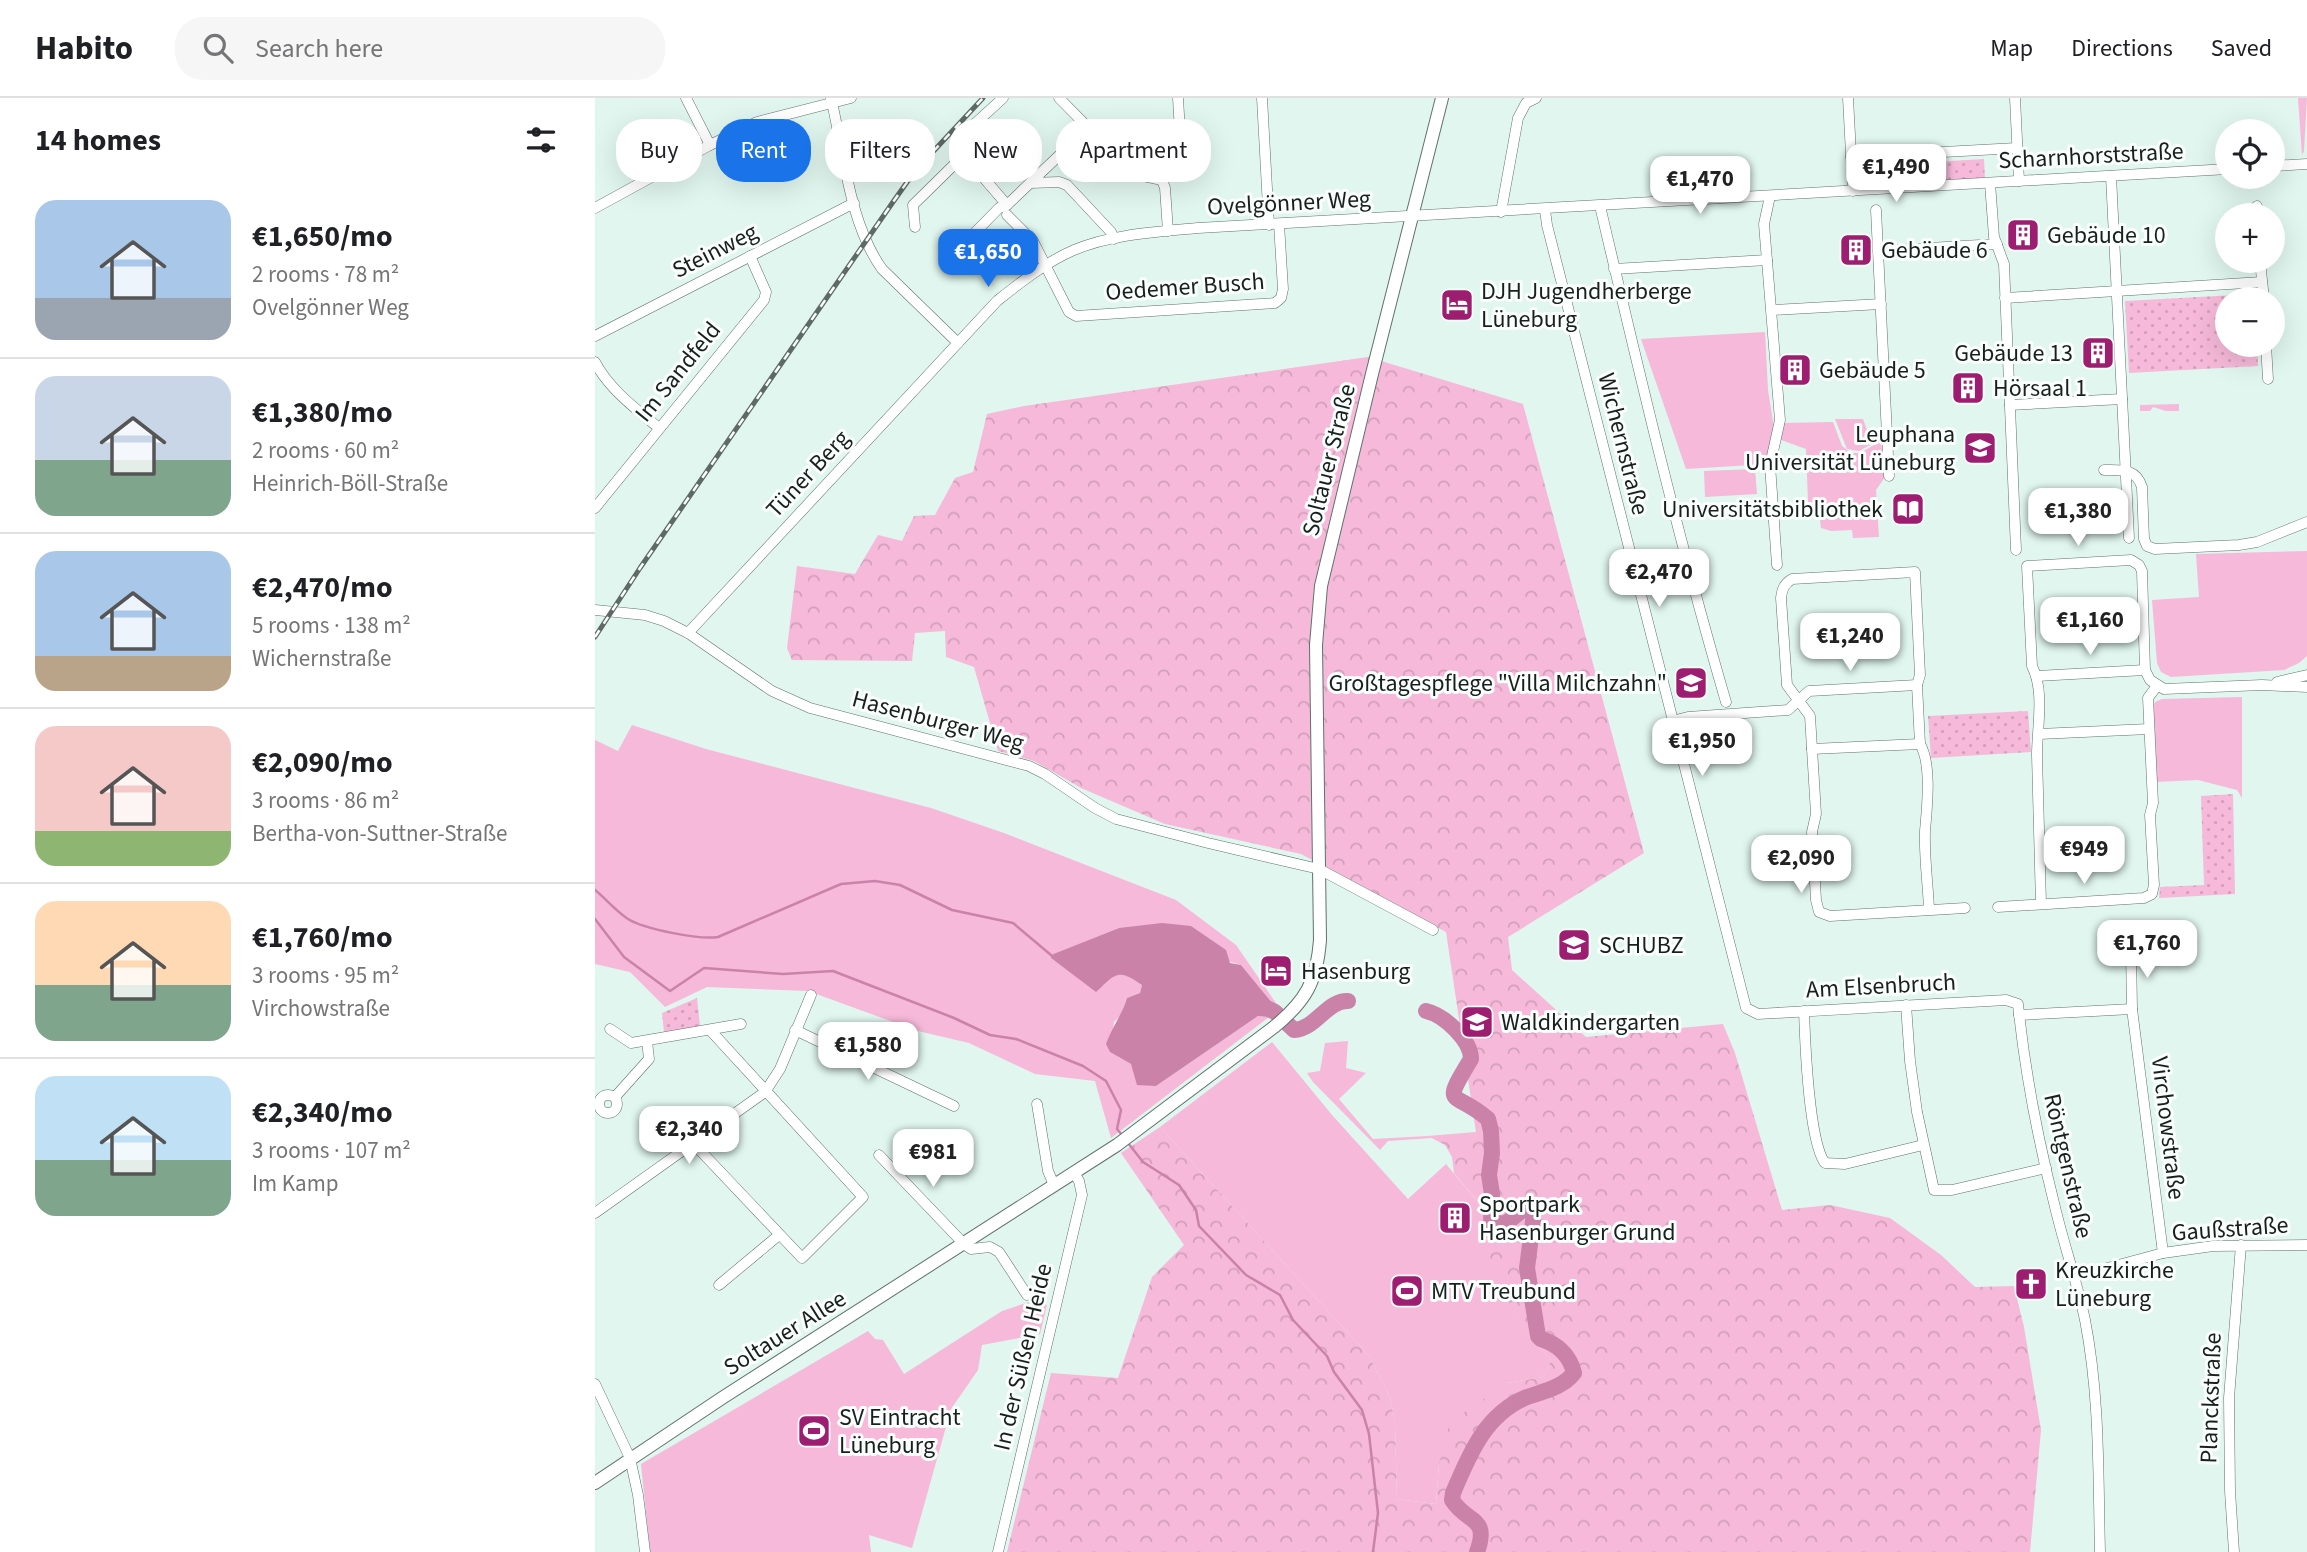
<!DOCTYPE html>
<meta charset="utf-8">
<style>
body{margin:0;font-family:"Source Sans 3",sans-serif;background:#f6f6f6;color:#202124;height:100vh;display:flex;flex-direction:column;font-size:26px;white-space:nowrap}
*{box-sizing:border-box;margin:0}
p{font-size:23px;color:#757577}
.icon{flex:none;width:38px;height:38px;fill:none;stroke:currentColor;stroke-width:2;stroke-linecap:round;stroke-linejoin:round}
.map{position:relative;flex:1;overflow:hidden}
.drawer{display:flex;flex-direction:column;background:#fff;width:595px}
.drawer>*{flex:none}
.banner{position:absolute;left:21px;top:21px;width:665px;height:63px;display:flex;gap:14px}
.buttons{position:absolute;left:1620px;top:21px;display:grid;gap:14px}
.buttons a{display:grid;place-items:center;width:70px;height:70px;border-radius:50%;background:#fff;box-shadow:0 7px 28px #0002;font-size:35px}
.price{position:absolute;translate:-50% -60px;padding:0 16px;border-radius:14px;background:#fff;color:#222;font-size:23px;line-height:46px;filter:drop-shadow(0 2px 4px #0008)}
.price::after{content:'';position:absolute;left:50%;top:42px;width:21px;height:16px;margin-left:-10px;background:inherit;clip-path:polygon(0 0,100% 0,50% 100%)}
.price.current{background:#1a73e8;color:#fff}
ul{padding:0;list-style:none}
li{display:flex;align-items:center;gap:21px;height:175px;padding:0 35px}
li+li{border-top:2px solid #e0e0e0}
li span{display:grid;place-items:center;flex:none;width:196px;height:140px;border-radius:21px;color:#555}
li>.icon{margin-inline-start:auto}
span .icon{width:84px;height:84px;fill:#fffc;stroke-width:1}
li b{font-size:30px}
h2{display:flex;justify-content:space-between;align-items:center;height:84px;padding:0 35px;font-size:30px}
.chip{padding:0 24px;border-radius:28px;background:#fff;box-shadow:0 7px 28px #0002;font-size:24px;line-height:63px}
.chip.current{background:#1a73e8;color:#fff}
header{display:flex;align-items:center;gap:42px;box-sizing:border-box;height:98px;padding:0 35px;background:#fff;border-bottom:2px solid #e0e0e0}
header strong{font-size:33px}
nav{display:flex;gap:38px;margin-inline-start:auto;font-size:24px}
.search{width:490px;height:63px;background:#f6f6f6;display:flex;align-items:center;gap:18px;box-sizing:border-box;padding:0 24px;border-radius:28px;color:#757577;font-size:26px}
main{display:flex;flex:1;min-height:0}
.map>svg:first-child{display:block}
.green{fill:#f6b9d9}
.forest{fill:url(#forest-crowns)}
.park{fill:url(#park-dots)}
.water{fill:#ca82a9}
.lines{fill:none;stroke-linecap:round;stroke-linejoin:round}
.stream{stroke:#ca82a9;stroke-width:2.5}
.river{stroke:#ca82a9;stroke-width:16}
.minor-casing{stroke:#5f726b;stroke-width:11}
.tertiary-casing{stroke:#5f726b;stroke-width:14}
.minor{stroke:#fff;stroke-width:10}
.tertiary{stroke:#fff;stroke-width:12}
.rail-casing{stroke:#5d6a65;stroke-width:5}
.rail{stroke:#fafefd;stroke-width:2.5;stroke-dasharray:8;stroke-linecap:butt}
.labels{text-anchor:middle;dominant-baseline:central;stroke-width:6;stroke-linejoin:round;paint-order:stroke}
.street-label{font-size:24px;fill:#18201d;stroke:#fafefd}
.poi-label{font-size:24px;fill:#18201d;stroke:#fafefd;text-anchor:start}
</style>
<header>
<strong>Habito</strong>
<div class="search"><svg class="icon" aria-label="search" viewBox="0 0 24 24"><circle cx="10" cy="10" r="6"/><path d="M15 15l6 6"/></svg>Search here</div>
<nav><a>Map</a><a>Directions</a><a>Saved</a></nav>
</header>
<main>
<section class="drawer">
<h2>14 homes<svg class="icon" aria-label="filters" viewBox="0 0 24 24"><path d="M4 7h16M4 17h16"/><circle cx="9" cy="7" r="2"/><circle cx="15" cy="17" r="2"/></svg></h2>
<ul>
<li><span style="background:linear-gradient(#a9c7e8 70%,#9aa5b1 0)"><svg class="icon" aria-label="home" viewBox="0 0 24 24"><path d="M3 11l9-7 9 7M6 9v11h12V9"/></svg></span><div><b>€1,650/mo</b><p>2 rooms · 78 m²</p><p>Ovelgönner Weg</p></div></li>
<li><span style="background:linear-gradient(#c9d6e8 60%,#7fa58c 0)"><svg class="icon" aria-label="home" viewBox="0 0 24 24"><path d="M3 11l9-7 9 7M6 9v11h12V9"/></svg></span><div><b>€1,380/mo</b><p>2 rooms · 60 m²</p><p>Heinrich-Böll-Straße</p></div></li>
<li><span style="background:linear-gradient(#a9c7e8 75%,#b9a48a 0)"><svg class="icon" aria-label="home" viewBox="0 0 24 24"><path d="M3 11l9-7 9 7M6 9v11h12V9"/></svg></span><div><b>€2,470/mo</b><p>5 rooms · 138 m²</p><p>Wichernstraße</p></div></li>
<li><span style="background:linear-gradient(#f6c9c9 75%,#8fb573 0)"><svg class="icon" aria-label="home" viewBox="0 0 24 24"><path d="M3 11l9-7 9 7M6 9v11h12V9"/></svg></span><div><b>€2,090/mo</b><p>3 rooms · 86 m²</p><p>Bertha-von-Suttner-Straße</p></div></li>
<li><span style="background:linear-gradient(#ffd9b3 60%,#7fa58c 0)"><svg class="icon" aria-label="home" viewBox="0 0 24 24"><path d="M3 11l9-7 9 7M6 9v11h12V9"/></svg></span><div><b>€1,760/mo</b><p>3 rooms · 95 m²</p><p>Virchowstraße</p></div></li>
<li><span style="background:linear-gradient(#bfe0f5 60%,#7fa58c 0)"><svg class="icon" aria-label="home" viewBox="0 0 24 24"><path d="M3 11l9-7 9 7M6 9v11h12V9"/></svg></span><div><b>€2,340/mo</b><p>3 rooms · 107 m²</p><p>Im Kamp</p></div></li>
</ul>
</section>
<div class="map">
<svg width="1712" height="1454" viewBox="0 0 1712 1454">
<defs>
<pattern id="forest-crowns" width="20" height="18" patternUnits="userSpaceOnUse" patternTransform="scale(1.75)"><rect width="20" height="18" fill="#f6b9d9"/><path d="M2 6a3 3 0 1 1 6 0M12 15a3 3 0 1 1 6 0" fill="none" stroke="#d29fba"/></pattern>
<pattern id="park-dots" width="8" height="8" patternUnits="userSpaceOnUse" patternTransform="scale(1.75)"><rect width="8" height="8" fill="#f6b9d9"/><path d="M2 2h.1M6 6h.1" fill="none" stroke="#d29fba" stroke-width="1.8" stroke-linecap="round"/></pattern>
</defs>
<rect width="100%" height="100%" fill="#e0f6ee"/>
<g class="green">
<path d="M1703,0H1712L1709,53L1707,57Z"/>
<path d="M1170,234L1173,292L1179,330L1173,366L1091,371L1046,241Z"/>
<path d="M1584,306V313H1571L1558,309L1555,313H1545V307Z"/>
<path d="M1240,321H1268L1277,346L1264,353L1252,351Z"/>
<path d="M1238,324L1247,348L1256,355H1265L1286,343L1290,379L1281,392L1284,439L1258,440L1257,432L1236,433L1226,430L1223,404H1213L1211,351L1186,342L1187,325Z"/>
<path d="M1160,371L1162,396L1110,399L1109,373Z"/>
<path d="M1712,453V558L1704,565L1689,572L1576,579L1566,574L1562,565L1557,502L1604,499L1601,456Z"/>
<path d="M1647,599V700L1642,692L1603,682L1560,684L1557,611L1560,604L1567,601Z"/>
<path d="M37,627L111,651L336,710L409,735L581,802L641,847L685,911L683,912L646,867L524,830L457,857L456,860L501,893C521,875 523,870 547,887L545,895L532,900L526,917L519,924L515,954L536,966L561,988L663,918L674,919L516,1040L500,983L440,976L374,945L323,933L213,893L112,889L70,909L35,874L0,866V642L23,653Z"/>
<path d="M753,943L751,970L771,975L744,1001L778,1041L833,1038L837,1040L793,1043L785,1052L718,984L712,975L725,973L730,945Z"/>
<path d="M677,944L737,1017L813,1101L851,1066L893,1116L897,1133L882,1147L935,1239L956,1262L948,1279L912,1285L844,1366L841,1406L802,1401L800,1325L795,1299L774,1258L565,1029Z"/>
<path d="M437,1203L452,1207L445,1236L387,1247L383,1272L356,1311L317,1450L274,1437L276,1454H55L46,1366L273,1233L280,1241L288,1242L309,1276L407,1213Z"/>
</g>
<path class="forest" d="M773,259L928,306L1049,755L913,839L917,872L991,939L1128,926L1140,955L1187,1112L1235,1107L1295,1120L1346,1157L1380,1189L1419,1188L1429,1229L1446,1332L1435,1454H412L456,1275L523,1280L557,1179L589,1147L526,1055L565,1029L774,1258L795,1299L800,1325L802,1401L841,1406L844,1366L855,1324L912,1285L948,1279L956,1262L935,1239L881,1148L897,1133L893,1116L859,1075L857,1059L850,1047L833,1038L881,1034L851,834L706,756L570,726L486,690L439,663L403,653L379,569L351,559L350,533L320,535L317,563L197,562L192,550L202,468L260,476L283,437L307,443L319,418L340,417L360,380L378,374L392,316L429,308Z"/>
<g class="park">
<path d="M425,39L446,60L434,72L414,51Z"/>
<path d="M1389,61L1390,83L1288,88L1287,67Z"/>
<path d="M1659,196V201H1633V247H1662L1663,268L1534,275L1530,203Z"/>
<path d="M1433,613L1436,654L1336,660L1333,618Z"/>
<path d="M1638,696L1640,796L1564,800L1565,789L1609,787L1606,698Z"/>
<path d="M102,900L105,928L69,934L67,915Z"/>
</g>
<path class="water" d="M567,825L596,828L631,852L635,865L646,867L683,912L674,919L663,918L561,988L542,987L536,966L515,954L511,946C517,929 527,917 532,900L545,895L547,887C523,870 521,875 501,894L456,860V857L524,830Z"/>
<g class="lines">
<g class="stream">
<path d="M0,792C11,801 21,813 33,821C49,831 104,842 123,839L246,786L280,783L305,787L357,812L418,825L456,857"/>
<path d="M0,821L29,859L75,893L109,870L188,876L238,873L359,920L395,937L421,941L488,968L511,983L526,1012L522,1031L527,1037"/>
<path d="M533,1045L548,1064L584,1087L601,1112L604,1128L651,1177L685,1197L698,1222L732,1258L739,1274L767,1312L774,1336L783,1415L778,1454"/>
</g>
<g class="river">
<path d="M663,906L680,914L699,932C721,931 732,902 753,903"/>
<path d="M831,913C849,917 876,942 876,961C845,1012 859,991 893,1021L896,1033L897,1055L894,1077L897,1096L896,1124L910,1126L930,1110H935L939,1115L932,1170L943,1238L946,1241C962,1246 975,1257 979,1275C967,1290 949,1293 932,1299C890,1316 874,1357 858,1395L857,1402C872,1426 895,1418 882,1454"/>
</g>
<defs>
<g id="minor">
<path d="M91,0L115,47"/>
<path d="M236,0C249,55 254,125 287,171L363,245"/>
<path d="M464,0L539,76L567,82L570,90L573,133"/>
<path d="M667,0L674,127"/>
<path d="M1253,0L1258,93"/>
<path d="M1420,0L1424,83"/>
<path d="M369,57L412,107"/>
<path d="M1256,59L1422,50"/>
<path d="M1678,68L1712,66"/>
<path d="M1516,78L1534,440"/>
<path d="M567,82L570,71L586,51L583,0"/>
<path d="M435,85L464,84L472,87L516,134L519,141"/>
<path d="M1395,85L1399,139L1409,166L1421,452"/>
<path d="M1175,98L1169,126L1185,322L1175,367L1182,467"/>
<path d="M1005,108C1044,274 1083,440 1131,604"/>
<path d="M1662,108L1663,117"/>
<path d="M0,110L115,47L162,24L256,0"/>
<path d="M950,112L952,127L1151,910L1163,916L1411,902L1423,906C1430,975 1443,1042 1460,1109C1469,1147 1482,1184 1490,1222C1505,1299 1503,1376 1505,1454"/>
<path d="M1281,112L1294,378"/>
<path d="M906,114L923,20L931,5L941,0"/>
<path d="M412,117L438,143L474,214L481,218L680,205L686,200L688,191L684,126"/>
<path d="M320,129L318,107L369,57L373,32L408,0"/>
<path d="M1283,153L1402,146"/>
<path d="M360,155L404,110L412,107L493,30"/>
<path d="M1665,163L1669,201"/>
<path d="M1019,171L1172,162"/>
<path d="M1410,200L1667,184"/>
<path d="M1177,212L1286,206"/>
<path d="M0,238L259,105"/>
<path d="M1671,247L1673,281"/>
<path d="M0,264C14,291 41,311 64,330"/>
<path d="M1415,307L1527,301"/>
<path d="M1509,372C1526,372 1541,370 1547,389L1549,441L1552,448L1560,451L1644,447L1662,444L1712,424"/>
<path d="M0,410L169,202L171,194L155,158"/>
<path d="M0,512L50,517L69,523L93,535L177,593L215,610L434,668L450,676L500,710L521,721L613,745L724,771L838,832"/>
<path d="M93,535L402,203C426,184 451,164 479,152C517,136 562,134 603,130L1633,71"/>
<path d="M1442,578L1550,572"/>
<path d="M1682,584L1712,577"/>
<path d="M1077,623L1093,619L1193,612L1214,593L1322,587"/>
<path d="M1444,636L1554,631"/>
<path d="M1217,651L1325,646"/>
<path d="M1446,806L1442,657C1442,629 1450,594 1437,568L1432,468L1536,462L1544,467L1547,473L1550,572L1555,582L1569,591L1667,587L1712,589"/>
<path d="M1403,809L1549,800L1557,796L1559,787L1555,717L1558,705L1553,600L1561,589"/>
<path d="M1334,811C1333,786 1329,759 1330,733C1332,710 1337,666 1325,646L1322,587L1325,577L1320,474L1197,481C1189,486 1187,491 1186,500L1192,587L1215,618L1221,716L1217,734L1221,802L1224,814L1235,818L1370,810"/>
<path d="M1536,853L1537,911L1568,1155"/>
<path d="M1311,907L1315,963L1322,1014L1339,1092H1357L1451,1070"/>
<path d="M1209,913C1210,943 1214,1044 1230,1065L1250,1066L1328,1047"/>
<path d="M1424,917L1537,911"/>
<path d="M15,931L36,945L146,926"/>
<path d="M200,932L359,1008"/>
<circle cx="13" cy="1006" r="9"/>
<path d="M20,999L54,961L52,943"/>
<path d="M442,1006L453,1073L459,1087"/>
<path d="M99,1046L207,1160L268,1099L115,932"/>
<path d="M284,1057L369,1146L376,1151L395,1149L404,1154L432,1197"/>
<path d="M0,1115L170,994L185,971L216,897"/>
<path d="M1479,1179L1568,1155L1618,1148L1712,1147"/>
<path d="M124,1187L184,1137"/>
<path d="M0,1286L35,1360L43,1397L50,1454"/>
<path d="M403,1454L487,1097L484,1083L479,1075"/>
<path d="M1639,1454L1635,1393L1634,1300L1646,1147"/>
</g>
<path id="tertiary" d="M0,1385L127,1300L522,1047L679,929C711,903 722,883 725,842L721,547L726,488L777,276L847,0"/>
</defs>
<use href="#minor" class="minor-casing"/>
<use href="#tertiary" class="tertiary-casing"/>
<use href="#minor" class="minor"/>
<use href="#tertiary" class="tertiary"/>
<defs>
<path id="rail" d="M0,539L45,470L298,104L320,73L388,0"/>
</defs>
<use href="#rail" class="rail-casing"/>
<use href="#rail" class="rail"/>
</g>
<defs>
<symbol id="building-square" viewBox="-11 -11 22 22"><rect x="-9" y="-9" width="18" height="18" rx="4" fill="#9d1d71" stroke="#fafefd"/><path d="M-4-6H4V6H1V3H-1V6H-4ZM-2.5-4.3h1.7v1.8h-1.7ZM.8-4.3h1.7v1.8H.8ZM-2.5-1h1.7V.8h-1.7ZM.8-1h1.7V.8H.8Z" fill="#fff"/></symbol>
<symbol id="hotel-square" viewBox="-11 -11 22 22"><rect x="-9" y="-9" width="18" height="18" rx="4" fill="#9d1d71" stroke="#fafefd"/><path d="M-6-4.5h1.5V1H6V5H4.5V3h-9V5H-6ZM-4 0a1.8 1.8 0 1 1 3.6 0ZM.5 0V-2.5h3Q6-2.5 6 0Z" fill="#fff"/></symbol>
<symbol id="university-square" viewBox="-11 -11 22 22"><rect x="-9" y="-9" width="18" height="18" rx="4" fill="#9d1d71" stroke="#fafefd"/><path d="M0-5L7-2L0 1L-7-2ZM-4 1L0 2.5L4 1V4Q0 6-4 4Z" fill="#fff"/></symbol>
<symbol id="library-square" viewBox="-11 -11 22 22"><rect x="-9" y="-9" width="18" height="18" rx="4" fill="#9d1d71" stroke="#fafefd"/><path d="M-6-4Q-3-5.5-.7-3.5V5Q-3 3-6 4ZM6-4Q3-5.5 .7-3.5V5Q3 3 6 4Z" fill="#fff"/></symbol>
<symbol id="school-square" viewBox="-11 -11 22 22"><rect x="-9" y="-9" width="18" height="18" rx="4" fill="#9d1d71" stroke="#fafefd"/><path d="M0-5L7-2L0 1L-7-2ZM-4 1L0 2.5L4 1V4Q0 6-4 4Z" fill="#fff"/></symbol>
<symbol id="church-square" viewBox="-11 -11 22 22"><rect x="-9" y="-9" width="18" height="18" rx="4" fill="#9d1d71" stroke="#fafefd"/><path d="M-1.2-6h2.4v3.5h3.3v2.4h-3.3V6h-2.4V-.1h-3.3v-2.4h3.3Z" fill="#fff"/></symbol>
<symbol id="stadium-square" viewBox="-11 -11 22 22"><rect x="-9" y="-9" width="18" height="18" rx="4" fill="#9d1d71" stroke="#fafefd"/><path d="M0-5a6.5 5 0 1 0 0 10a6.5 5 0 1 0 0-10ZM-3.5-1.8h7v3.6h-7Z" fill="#fff"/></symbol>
</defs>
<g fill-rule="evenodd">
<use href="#building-square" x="1409" y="118" width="38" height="38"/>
<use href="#building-square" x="1242" y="133" width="38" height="38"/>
<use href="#hotel-square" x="843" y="188" width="38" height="38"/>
<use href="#building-square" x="1484" y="236" width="38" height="38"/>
<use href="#building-square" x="1181" y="253" width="38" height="38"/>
<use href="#building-square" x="1354" y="271" width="38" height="38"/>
<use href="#university-square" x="1366" y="331" width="38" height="38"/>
<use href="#library-square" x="1294" y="392" width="38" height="38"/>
<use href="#school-square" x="1077" y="566" width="38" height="38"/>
<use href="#university-square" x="960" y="828" width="38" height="38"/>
<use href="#hotel-square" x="662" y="854" width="38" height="38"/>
<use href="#school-square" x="863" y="905" width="38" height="38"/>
<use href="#building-square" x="841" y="1101" width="38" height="38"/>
<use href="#church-square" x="1417" y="1167" width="38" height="38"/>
<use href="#stadium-square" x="793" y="1174" width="38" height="38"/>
<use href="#stadium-square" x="200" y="1314" width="38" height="38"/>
</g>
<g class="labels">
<g class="street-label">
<text transform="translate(1496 58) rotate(-3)">Scharnhorststraße</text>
<text transform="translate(694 105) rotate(-3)">Ovelgönner Weg</text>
<text transform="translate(120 153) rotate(-27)">Steinweg</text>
<text transform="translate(590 189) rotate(-4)">Oedemer Busch</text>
<text transform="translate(83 274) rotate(-51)">Im Sandfeld</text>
<text transform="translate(1028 346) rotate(76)">Wichernstraße</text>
<text transform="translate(734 362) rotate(-76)">Soltauer Straße</text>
<text transform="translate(213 376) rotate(-47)">Tüner Berg</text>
<text transform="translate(343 623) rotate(15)">Hasenburger Weg</text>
<text transform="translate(1286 888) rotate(-3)">Am Elsenbruch</text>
<text transform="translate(1573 1030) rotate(83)">Virchowstraße</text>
<text transform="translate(1473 1068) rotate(77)">Röntgenstraße</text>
<text transform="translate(1635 1131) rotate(-4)">Gaußstraße</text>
<text transform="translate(190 1235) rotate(-32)">Soltauer Allee</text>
<text transform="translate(428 1259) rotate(-77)">In der Süßen Heide</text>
<text transform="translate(1616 1300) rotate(-88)">Planckstraße</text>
</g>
<g class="poi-label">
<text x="1452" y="137">Gebäude 10</text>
<text x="1286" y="152">Gebäude 6</text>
<text x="886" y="193">DJH Jugendherberge<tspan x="886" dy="28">Lüneburg</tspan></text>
<text x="1478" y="255" text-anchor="end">Gebäude 13</text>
<text x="1224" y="272">Gebäude 5</text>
<text x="1398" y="290">Hörsaal 1</text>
<text x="1360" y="336" text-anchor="end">Leuphana<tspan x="1360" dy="28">Universität Lüneburg</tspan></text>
<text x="1288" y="411" text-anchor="end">Universitätsbibliothek</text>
<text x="1072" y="585" text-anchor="end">Großtagespflege "Villa Milchzahn"</text>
<text x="1004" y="847">SCHUBZ</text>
<text x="706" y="873">Hasenburg</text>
<text x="906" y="924">Waldkindergarten</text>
<text x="884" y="1106">Sportpark<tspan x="884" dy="28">Hasenburger Grund</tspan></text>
<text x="1460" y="1172">Kreuzkirche<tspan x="1460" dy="28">Lüneburg</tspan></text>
<text x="836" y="1193">MTV Treubund</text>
<text x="244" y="1319">SV Eintracht<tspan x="244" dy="28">Lüneburg</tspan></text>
</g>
</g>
</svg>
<div class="buttons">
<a><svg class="icon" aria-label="locate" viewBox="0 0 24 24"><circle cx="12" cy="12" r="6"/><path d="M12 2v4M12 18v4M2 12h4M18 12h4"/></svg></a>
<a>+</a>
<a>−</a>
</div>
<b class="price" style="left:1301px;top:106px">€1,490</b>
<b class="price" style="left:1105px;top:118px">€1,470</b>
<b class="price current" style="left:393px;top:191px">€1,650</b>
<b class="price" style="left:1483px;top:450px">€1,380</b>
<b class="price" style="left:1064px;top:511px">€2,470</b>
<b class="price" style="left:1495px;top:559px">€1,160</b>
<b class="price" style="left:1255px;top:575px">€1,240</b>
<b class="price" style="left:1107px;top:680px">€1,950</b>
<b class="price" style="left:1489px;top:788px">€949</b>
<b class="price" style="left:1206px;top:797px">€2,090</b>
<b class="price" style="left:1552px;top:882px">€1,760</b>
<b class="price" style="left:273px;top:984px">€1,580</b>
<b class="price" style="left:94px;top:1068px">€2,340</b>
<b class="price" style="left:338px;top:1091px">€981</b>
<div class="banner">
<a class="chip">Buy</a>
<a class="chip current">Rent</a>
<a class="chip">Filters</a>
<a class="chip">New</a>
<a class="chip">Apartment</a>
</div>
</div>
</main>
